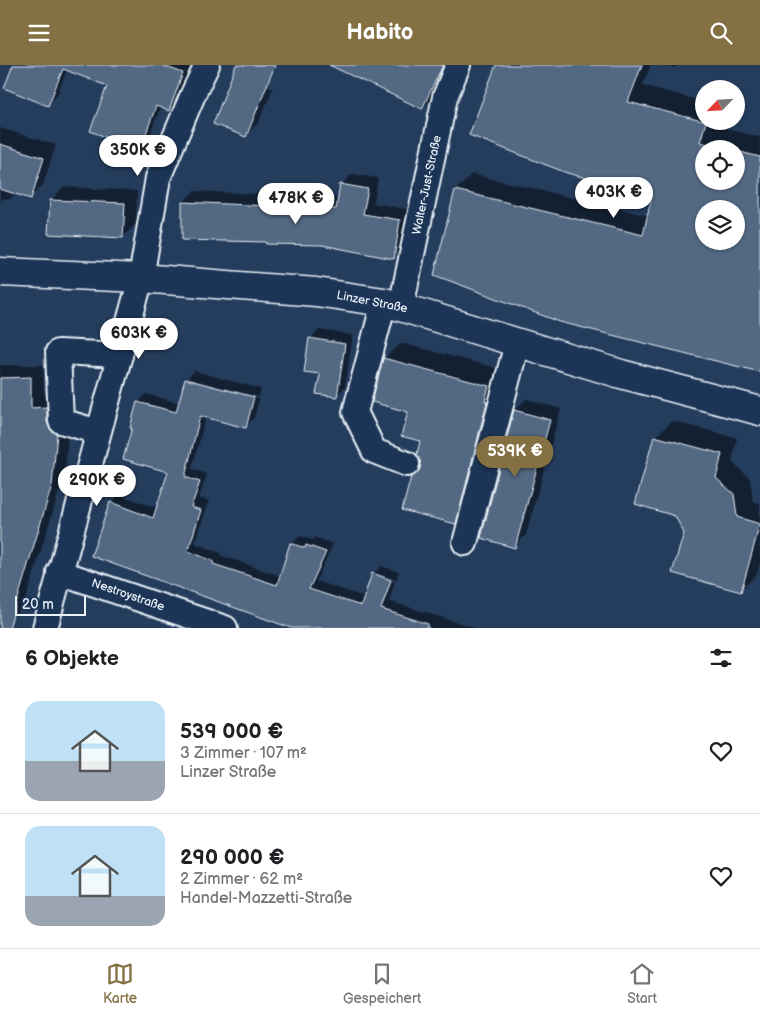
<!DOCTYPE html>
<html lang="de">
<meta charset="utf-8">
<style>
body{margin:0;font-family:"Balsamiq Sans",sans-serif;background:#f2f2f2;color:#202124;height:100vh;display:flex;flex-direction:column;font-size:19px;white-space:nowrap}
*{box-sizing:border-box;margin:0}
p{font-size:16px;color:#757577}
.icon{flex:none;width:28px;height:28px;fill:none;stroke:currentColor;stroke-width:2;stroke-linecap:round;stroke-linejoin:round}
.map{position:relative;height:563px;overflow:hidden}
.panel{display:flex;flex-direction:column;background:#fff;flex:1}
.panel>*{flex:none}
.needle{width:32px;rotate:245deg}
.controls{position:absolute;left:695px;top:15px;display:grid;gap:10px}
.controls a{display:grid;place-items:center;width:50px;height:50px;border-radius:50%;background:#fff;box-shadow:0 1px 4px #0004;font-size:25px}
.scale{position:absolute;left:15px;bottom:12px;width:71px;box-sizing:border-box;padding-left:5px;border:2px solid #e8f1f8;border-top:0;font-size:14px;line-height:18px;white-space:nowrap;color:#e8f1f8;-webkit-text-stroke:4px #1d3557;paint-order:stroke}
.price{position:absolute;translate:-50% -42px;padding:0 11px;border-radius:18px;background:#fff;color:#222;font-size:16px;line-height:32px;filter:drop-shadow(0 1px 2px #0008)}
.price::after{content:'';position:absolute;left:50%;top:30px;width:15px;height:11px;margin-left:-8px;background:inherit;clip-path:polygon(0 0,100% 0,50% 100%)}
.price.active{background:#847042;color:#fff}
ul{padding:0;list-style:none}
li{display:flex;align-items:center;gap:15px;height:125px;padding:0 25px}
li+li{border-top:1px solid #e0e0e0}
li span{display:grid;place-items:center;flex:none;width:140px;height:100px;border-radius:15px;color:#555}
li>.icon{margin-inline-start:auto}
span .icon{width:60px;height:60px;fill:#fffc;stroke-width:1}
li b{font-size:21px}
h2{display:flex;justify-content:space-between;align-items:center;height:60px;padding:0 25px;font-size:21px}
header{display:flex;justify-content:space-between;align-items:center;height:65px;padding:0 25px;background:#847042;color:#fff;font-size:22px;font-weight:700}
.dock{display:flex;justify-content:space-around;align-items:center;height:70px;border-top:1px solid #e0e0e0;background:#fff;font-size:14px;color:#757577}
.dock a{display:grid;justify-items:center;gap:2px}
.dock .active{color:#847042}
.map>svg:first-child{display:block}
.shadow{fill:#0007;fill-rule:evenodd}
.building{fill:#536782;stroke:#e8f1f8;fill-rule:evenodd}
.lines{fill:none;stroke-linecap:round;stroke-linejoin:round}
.minor-casing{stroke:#e8f1f8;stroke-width:28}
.major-casing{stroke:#e8f1f8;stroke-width:31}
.minor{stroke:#1d3557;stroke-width:24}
.major{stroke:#1d3557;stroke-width:28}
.labels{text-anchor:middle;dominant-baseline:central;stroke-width:4;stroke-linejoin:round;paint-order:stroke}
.street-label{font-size:12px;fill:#e8f1f8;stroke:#1d3557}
</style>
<header><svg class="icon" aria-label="menu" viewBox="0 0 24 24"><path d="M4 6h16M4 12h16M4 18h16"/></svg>Habito<svg class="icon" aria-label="search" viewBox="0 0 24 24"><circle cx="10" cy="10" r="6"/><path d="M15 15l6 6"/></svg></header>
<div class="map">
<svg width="760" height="563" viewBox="0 0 760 563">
<rect width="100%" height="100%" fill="#253d5d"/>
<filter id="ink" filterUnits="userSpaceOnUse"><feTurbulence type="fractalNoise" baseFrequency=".02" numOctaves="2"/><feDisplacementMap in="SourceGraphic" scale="10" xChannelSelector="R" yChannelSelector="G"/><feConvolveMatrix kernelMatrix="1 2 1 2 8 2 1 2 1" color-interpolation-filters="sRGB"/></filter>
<g filter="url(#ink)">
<g class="shadow">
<path d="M15,0H191L178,36L169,45L161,42L148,74L139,84L108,21L67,5L57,30L48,39Z"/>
<path d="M332,0H451L438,27L422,43Z"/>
<path d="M497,0H651L643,20L704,37V56H717L716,61L760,72V305L435,210L456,125L472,109L649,151L654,130ZM704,84H736V116H704ZM704,144H736V176H704Z"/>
<path d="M666,0H678L675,3Z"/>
<path d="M241,12L273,23L259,57L246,70Z"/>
<path d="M0,63L56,80L43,120L31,132L16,128L9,135L2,133L0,139Z"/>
<path d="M352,109L378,113L374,138L411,145L404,181L393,192L183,137L194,126L339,133L342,119Z"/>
<path d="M64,122L137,126L136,159L123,172L51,135Z"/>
<path d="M319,265L353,270L345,322L336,331L321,308L310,274Z"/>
<path d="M401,278L504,305L472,441L455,457L412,413L421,403V375L384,294Z"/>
<path d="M0,300H43L44,330H59L69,356L65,407L24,541L11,554L0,552Z"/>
<path d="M194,306L261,324L259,332L190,314V317L259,334L254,353L246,361L206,351L192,404L207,409L199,433L209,436L195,478L221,488L220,490L281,511L292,479L300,471L313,475L315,472L333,479L316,516L365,532L373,509L381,501L399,507L396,515L376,508V511L395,517L389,536L476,563H300L199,530L92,491L111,438L120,430L157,443L170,406L133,362L138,338L146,329L180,338L186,315Z"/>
<path d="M526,334L561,344L526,470L514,481L515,345Z"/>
<path d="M672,356L737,373L732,397L750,413L753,436L760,438V498L757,509L741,525L685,468L655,372Z"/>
</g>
<g class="building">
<path d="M13,0H161L183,8L169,46L156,41L140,85L90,66L107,21L63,4L48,41L4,23Z"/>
<path d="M236,0H275L246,72L213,59Z"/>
<path d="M329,0H443L422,44Z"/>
<path d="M496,0H642L628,37L706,57L700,77L727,84H704V116H736V86L760,92V307L560,257L434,210L455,125L643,170L652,130L567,108L469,70ZM704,144H736V176H704Z"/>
<path d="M0,79L44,93L31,134L0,124Z"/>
<path d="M340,119L368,124L363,149L400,155L394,194L322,180L266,179V177L182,175V137L336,144Z"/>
<path d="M50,135L125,138L123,173L48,169Z"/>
<path d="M309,273L345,279L337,332L316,329L320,309L304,307Z"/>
<path d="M383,293L489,321L485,336L487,337L456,459L402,445L411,412L416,409L420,404V396L417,389L420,376L401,371L408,347L372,337Z"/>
<path d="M31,312V343L47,342V357L50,364L57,369L52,420L9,563H0V313Z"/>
<path d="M185,314L254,332L246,363L200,351L185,412L200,417L191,442L201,445L188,486L213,496V499L277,520L290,478L305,483L306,480L326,487L309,524L361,541L372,508L391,515L381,544L428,559V563H291L91,491L110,437L153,453L168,407L123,394L132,363H130L137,337L176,347Z"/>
<path d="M514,345L550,355L515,483L481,473Z"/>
<path d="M654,371L722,389L716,413L734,429L737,452L760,459L741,527L672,508L684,468L675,451L635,439Z"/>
</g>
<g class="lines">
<defs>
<g id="minor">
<path d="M384,237L355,347L374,386L407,399"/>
<path d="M401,242L445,32L458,0"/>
<path d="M98,367L61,356L58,287L120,290"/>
<path d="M465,478L517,278"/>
<path d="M59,507L225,563"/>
<path d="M45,563L141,213L158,113L194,27L207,0"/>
</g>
<path id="major" d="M0,207L141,213L316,227L384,237L621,309L760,346"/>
</defs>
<use href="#minor" class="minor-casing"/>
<use href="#major" class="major-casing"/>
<use href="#minor" class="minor"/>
<use href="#major" class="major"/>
</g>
</g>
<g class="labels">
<g class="street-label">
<text transform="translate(427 120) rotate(-78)">Walter-Just-Straße</text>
<text transform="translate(372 237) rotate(11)">Linzer Straße</text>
<text transform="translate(128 530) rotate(19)">Nestroystraße</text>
</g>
</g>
</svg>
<div class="controls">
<a><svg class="needle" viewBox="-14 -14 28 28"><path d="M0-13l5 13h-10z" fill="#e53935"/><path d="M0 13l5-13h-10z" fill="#757577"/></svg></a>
<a><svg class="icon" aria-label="locate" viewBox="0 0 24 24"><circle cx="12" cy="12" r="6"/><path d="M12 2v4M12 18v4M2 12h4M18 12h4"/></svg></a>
<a><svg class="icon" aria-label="layers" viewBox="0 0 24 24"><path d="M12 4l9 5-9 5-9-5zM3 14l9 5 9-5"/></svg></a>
</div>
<div class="scale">20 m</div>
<b class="price" style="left:138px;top:112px">350K €</b>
<b class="price" style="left:614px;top:154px">403K €</b>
<b class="price" style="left:296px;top:160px">478K €</b>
<b class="price" style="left:139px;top:295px">603K €</b>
<b class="price active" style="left:515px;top:413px">539K €</b>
<b class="price" style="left:97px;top:442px">290K €</b>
</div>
<section class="panel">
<h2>6 Objekte<svg class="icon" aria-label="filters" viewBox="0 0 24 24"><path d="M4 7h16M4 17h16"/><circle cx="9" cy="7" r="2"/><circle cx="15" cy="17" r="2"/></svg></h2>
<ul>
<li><span style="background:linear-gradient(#bfe0f5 60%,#9aa5b1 0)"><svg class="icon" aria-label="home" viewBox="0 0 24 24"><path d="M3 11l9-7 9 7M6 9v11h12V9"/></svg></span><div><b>539 000 €</b><p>3 Zimmer · 107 m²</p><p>Linzer Straße</p></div><svg class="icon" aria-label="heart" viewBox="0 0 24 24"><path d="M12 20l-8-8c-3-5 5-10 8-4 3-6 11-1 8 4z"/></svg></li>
<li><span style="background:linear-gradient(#bfe0f5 70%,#9aa5b1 0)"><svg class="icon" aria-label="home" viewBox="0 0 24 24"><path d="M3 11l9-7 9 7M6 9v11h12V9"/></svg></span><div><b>290 000 €</b><p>2 Zimmer · 62 m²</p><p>Handel-Mazzetti-Straße</p></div><svg class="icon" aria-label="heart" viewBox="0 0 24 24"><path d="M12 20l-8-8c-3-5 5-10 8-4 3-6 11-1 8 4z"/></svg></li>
</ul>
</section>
<nav class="dock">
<a class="active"><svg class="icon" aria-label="map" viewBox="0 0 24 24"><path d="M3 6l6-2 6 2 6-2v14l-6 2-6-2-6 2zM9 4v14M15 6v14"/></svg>Karte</a>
<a><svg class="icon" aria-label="saved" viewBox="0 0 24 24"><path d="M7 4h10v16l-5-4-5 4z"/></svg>Gespeichert</a>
<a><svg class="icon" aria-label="home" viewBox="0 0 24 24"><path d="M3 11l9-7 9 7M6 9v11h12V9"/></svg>Start</a>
</nav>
